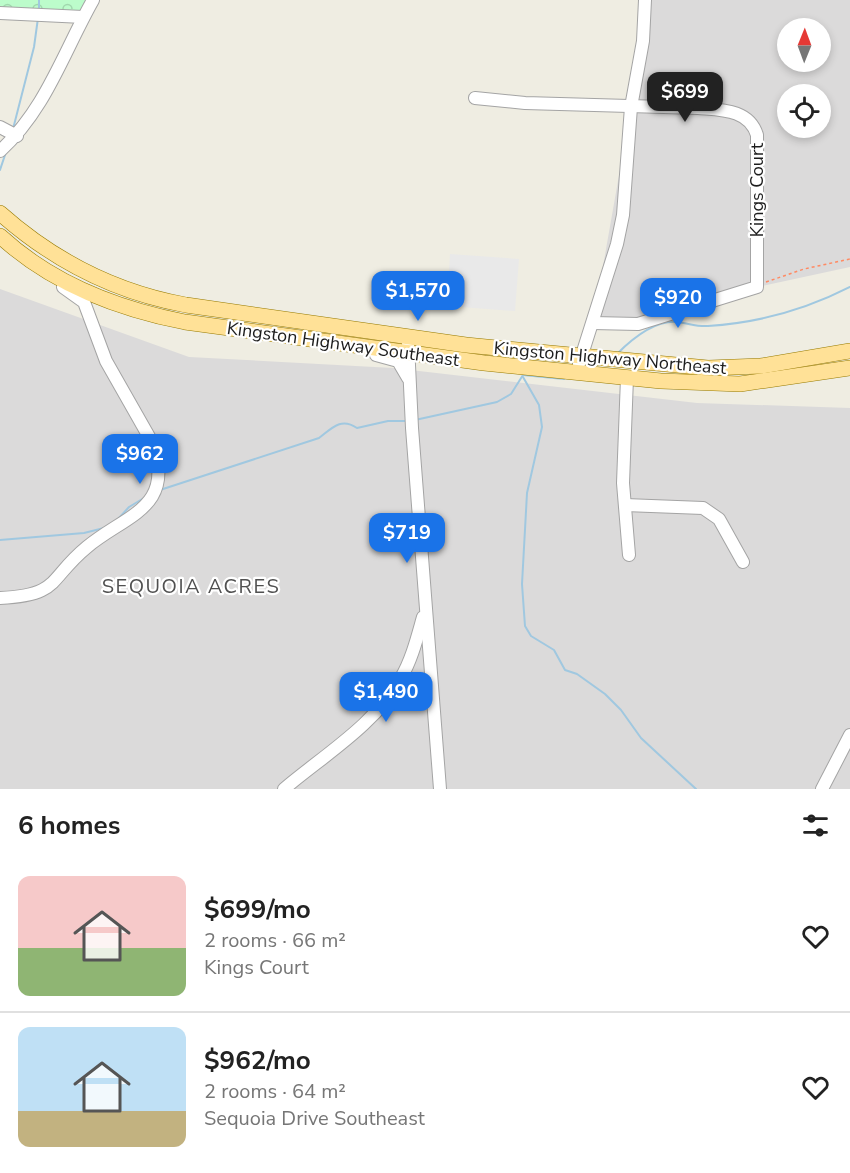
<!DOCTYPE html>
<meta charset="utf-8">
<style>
body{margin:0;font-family:"Nunito Sans",sans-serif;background:#f2f2f2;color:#222;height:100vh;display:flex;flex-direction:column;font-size:22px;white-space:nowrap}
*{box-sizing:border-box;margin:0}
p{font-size:20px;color:#767676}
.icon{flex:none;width:33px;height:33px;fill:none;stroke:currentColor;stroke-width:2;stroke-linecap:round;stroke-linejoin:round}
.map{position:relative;height:789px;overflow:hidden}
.panel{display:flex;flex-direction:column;background:#fff;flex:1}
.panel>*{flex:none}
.needle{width:39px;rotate:1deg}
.tools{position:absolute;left:777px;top:18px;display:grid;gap:12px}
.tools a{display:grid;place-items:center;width:54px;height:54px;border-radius:50%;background:#fff;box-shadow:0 3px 9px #0003;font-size:30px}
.price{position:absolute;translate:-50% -51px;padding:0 14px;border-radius:12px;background:#1a73e8;color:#fff;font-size:20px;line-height:39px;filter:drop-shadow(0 2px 3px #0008)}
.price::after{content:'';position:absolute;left:50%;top:36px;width:18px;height:14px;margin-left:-9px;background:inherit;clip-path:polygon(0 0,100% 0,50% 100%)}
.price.on{background:#222;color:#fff}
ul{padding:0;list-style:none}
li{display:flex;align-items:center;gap:18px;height:150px;padding:0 18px}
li+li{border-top:2px solid #e0e0e0}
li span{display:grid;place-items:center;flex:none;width:168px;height:120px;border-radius:12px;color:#555}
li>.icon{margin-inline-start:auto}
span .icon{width:72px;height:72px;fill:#fffc;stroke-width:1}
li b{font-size:26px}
h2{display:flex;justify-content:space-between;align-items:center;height:72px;padding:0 18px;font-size:26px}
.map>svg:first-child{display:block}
.residential{fill:#dbdada;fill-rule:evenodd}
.park{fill:url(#park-crowns)}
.parking{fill:#e9e9e9}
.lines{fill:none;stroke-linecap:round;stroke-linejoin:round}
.stream{stroke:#a0c8e0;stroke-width:2}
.minor-casing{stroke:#a4a4a4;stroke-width:14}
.major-casing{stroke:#967a00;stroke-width:16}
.path{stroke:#ff8a63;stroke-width:1.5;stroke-dasharray:3 3;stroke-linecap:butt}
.minor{stroke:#fff;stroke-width:12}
.major{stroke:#ffe197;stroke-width:15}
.labels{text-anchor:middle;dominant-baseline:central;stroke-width:4.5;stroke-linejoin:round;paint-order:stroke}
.street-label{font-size:18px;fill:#1d1d1d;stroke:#fff}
.neighbourhood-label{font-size:20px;letter-spacing:1.5px;fill:#505050;stroke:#fff}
</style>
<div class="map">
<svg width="850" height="789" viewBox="0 0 850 789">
<defs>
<pattern id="park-crowns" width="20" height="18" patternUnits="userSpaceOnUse" patternTransform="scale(1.5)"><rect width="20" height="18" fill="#bcfccb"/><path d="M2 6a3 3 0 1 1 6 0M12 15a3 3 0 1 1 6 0" fill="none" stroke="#a1d8ae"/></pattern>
</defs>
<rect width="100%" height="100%" fill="#efede2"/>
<g class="residential">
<path d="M643,0H850V267L757,287L638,324L593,323L631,107ZM788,28H820V62H788ZM788,94H820V128H788Z"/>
<path d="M0,289L189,357L393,368L697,403L850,408V789H0Z"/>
</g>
<path class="park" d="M0,0H93L83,17L0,15Z"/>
<path class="parking" d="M450,254L519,259L515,311L447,306Z"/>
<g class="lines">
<g class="stream">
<path d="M39,9V0"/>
<path d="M13,129L34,47L38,18"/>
<path d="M0,170L6,152"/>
<path d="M617,354C631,340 655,320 677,322C687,323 698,327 708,326C757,323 807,309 850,287"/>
<path d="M523,375L564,379"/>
<path d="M523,377L539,405L542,427L527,493L522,584L525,626L531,636L554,650L565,670L577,674L605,694L621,710L641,738L696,789"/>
<path d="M415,420L497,402L511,394L523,375"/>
<path d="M160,490L319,438C332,428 341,417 357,428L388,421H406"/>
<path d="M119,518L129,507L144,498"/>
<path d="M0,540L84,533L104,528"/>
</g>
<defs>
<g id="minor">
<path d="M0,13L83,17"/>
<path d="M475,98L525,103L698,108C721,110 749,109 757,135V287L638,324L593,323"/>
<path d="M0,127L17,136"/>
<path d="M0,151C46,109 63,53 93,0"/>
<path d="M408,344L412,428L440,789"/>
<path d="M376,355L398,361L408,378"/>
<path d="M579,364L617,244L623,215L631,107L643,41L645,0"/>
<path d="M627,378L623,483L629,555"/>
<path d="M625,505L703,508L719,519L743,562"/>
<path d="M0,598C61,595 48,579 87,547C125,515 177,508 152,442L106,361L84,302L63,287"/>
<path d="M284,789C324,755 375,725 401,678C412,659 417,638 423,617"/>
<path d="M822,789L850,735"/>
</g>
<g id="major">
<path d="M0,213C54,261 114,292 186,305L466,345L708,368L761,366L850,351"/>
<path d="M0,236C51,283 118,309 185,322L484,363L661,381L740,384L850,368"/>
</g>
</defs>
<use href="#minor" class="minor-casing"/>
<use href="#major" class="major-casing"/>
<path class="path" d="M766,282L804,269L850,259"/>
<use href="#minor" class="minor"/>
<use href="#major" class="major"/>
</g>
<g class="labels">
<g class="street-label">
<text transform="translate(757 190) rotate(-90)">Kings Court</text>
<text transform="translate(343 344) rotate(8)">Kingston Highway Southeast</text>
<text transform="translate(610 358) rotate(5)">Kingston Highway Northeast</text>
</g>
<g class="neighbourhood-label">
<text x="191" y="586">SEQUOIA ACRES</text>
</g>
</g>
</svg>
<div class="tools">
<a><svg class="needle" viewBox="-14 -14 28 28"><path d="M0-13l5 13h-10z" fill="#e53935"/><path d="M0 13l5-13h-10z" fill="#767676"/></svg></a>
<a><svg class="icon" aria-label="locate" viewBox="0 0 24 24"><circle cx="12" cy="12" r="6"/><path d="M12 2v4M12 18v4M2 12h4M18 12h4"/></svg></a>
</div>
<b class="price on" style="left:685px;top:123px">$699</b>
<b class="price" style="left:418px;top:322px">$1,570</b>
<b class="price" style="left:678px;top:329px">$920</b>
<b class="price" style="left:140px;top:485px">$962</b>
<b class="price" style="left:407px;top:564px">$719</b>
<b class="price" style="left:386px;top:723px">$1,490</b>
</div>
<section class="panel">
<h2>6 homes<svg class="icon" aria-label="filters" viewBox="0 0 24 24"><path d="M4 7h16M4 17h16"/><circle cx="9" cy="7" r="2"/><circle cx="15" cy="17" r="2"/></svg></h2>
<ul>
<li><span style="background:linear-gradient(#f6c9c9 60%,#8fb573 0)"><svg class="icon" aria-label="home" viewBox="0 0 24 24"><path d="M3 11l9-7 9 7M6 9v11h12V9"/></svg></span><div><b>$699/mo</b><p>2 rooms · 66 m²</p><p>Kings Court</p></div><svg class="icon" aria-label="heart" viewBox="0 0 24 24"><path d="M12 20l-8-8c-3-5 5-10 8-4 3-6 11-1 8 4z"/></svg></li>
<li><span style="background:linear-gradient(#bfe0f5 70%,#c2b280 0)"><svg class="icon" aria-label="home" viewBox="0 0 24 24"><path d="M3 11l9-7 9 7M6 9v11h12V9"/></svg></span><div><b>$962/mo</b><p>2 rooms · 64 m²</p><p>Sequoia Drive Southeast</p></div><svg class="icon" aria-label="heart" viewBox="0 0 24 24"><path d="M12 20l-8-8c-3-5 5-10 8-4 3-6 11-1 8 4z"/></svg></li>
</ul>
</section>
